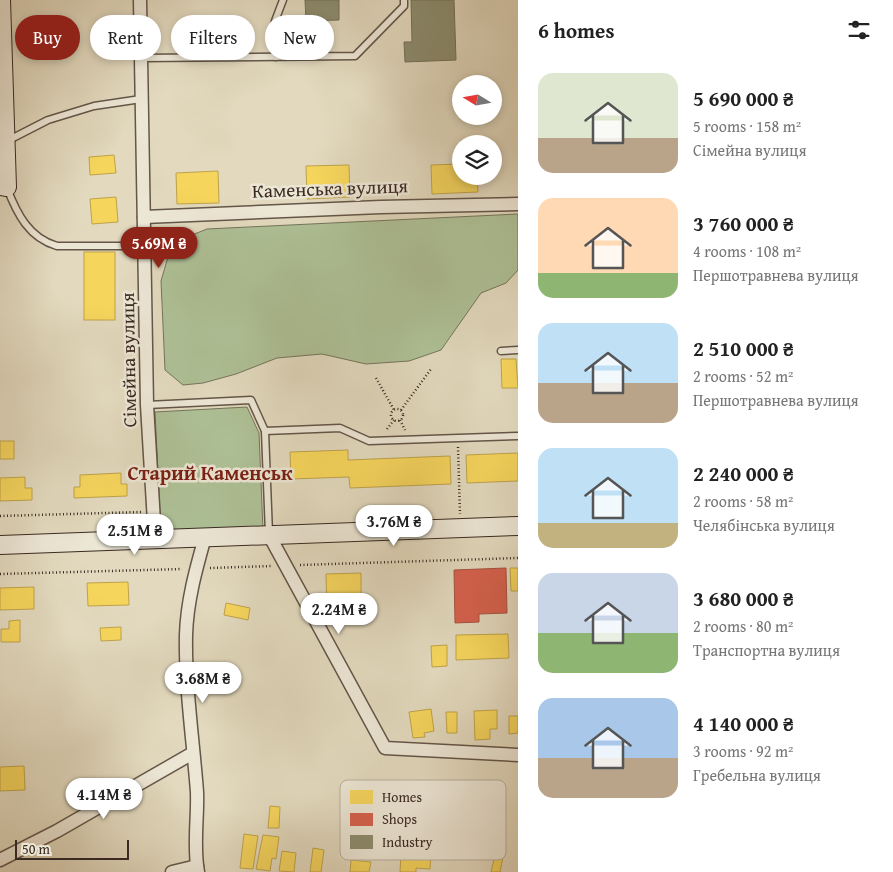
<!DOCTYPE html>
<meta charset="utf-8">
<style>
body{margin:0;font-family:"Gentium Book Plus",serif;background:#f6f6f6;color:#222;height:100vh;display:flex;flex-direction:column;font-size:19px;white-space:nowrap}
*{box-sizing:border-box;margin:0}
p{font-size:16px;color:#767676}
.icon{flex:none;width:28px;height:28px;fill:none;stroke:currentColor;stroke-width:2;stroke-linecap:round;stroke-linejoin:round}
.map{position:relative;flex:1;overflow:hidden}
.details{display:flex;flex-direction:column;background:#fff;width:375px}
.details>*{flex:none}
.guide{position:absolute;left:15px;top:15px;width:428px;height:45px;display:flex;gap:10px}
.needle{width:32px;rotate:281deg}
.buttons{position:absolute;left:452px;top:75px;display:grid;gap:10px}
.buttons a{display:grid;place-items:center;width:50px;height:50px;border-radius:50%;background:#fff;box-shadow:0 2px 8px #0003;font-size:25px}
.scale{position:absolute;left:15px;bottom:12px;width:114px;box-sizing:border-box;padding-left:5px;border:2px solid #3a2a22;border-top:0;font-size:14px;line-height:18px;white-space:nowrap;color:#3a2a22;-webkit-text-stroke:4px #ece6d5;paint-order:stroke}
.price{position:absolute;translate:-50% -42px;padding:0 11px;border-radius:18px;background:#fff;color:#222;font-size:16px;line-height:32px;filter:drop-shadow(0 1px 2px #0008)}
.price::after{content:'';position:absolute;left:50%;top:30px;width:15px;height:11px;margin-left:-8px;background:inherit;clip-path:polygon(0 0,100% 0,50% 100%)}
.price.current{background:#8f2418;color:#fff}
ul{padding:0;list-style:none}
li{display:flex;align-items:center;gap:15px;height:125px;padding:0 20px}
li span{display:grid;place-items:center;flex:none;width:140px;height:100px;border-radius:15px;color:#555}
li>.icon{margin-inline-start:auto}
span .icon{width:60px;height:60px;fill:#fffc;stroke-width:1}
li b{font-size:21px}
h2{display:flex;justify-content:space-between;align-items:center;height:60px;padding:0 20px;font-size:21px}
.tag{padding:0 18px;border-radius:22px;background:#fff;box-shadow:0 2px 8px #0003;font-size:18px;line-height:45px}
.tag.current{background:#8f2418;color:#fff}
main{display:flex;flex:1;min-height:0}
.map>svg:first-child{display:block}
.green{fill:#aec096;stroke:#74755c}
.homes{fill:#f6d55c;stroke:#bea24b}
.shops{fill:#d6604d;stroke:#a75040}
.industry{fill:#8c8c6e;stroke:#736f57}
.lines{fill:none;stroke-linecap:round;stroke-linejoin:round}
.lane-casing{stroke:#645649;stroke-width:9}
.street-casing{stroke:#645649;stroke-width:15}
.secondary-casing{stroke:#3a2a22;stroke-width:20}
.path{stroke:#3a2a22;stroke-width:2.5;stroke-dasharray:1 2.5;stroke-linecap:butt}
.lane{stroke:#ece6d5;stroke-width:6}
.street{stroke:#ece6d5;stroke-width:12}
.secondary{stroke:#ece6d5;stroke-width:18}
.labels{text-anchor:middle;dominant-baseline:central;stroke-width:5;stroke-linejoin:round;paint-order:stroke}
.street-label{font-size:19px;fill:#3a2a22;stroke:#ece6d5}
.neighbourhood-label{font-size:20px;font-weight:bold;fill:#7a1f14;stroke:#ece6d5}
.key{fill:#ece6d5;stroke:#b7ae9f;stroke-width:1}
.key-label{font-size:14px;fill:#3a2a22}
</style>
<main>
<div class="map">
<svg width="518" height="872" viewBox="0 0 518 872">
<rect width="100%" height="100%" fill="#e2d9be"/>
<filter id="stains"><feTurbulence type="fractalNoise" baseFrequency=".004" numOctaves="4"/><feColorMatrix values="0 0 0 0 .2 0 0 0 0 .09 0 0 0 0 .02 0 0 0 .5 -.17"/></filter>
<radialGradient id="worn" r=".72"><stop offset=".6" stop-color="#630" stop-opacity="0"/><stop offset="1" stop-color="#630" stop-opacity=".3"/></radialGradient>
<g class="green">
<path d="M518,214V270L506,283L481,293L441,350L409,361L366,364L322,354L277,358L236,374L203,383L183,385L165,370L161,281L172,243L207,229Z"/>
<path d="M247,407L259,433L263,530L161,533L155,412Z"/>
</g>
<g class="homes">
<path d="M114,155L116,173L90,175L89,157Z"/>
<path d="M461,164V176H477L478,192L432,194L431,165Z"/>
<path d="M349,165L350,197L307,199L306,166Z"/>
<path d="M218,171L219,203L177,204L176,173Z"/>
<path d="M116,197L118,222L92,224L90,199Z"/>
<rect x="84" y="252" width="31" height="68"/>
<path d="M501,359H516L518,388H502Z"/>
<rect x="0" y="441" width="14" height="18"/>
<path d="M348,450V460L450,456L451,484L350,488L349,477L291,479L290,452Z"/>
<path d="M518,453V481L467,483L466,455Z"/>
<path d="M121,473V484H127V496L74,498V487H80V475Z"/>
<path d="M25,477V488H32V500L0,501V478Z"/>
<path d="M510,568H518V591H511Z"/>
<path d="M361,573V613H327L326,574Z"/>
<path d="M128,582L129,605L88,606L87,583Z"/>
<path d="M34,587V609L0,610V588Z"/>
<path d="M226,603L250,608L248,620L224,615Z"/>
<path d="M20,620V642H1V629H9V621Z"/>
<path d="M121,627V640L101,641L100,628Z"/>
<path d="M508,634L509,658L456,660V635Z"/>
<path d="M447,645V666L432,667L431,646Z"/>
<path d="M431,709L434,731L424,733L425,737L413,738L409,712Z"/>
<path d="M497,710V729H490V739L475,740L474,711Z"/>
<path d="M446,712H457V733H447Z"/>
<path d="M509,716H518V733L509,734Z"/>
<path d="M24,766L25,790L0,791V767Z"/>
<path d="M270,806L280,807L279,828H268Z"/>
<path d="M420,832L432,833L430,869L416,868V872H400L402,835L420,836Z"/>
<path d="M244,834L258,836L253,869L240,868Z"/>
<path d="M263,835L279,837L276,859L272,858L270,871L256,869Z"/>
<path d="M313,848L324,850L321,872H310Z"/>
<path d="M282,851L296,853L294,872L279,871Z"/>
<path d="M495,855L503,857L500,872H491Z"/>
<path d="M351,860L371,862L369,872H350Z"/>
</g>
<path class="shops" d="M506,568L507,613L479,614V622L455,623L454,570Z"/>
<g class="industry">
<path d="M305,0H339V20L306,21Z"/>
<path d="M411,0H454L456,60L405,62L404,42H412Z"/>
</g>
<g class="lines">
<defs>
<g id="lane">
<path d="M276,57L275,21L283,0"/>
<path d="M141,58L355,56L404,6V0"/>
<path d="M7,141L48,120L94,106L141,99"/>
<path d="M7,188C17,214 29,238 57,246H144"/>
<path d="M501,351L518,350"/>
<path d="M147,405L251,400L265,431L269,534"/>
<path d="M265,431L340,428L369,441L518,436"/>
</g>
<g id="street">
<path d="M140,0L147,405L155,539"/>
<path d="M144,217L381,207L518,204"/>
<path d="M269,535L385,748L518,755"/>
<path d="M0,860L57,831L193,753"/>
<path d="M172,872L197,866"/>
<path d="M198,872C193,846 198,818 197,792C193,739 185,687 186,635C187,601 196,569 205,537"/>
</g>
<g id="secondary">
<path d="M0,186L7,187L1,0"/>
<path d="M0,545L518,526"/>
</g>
</defs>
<use href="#lane" class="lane-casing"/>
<use href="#street" class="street-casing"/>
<use href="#secondary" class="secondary-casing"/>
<g class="path">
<path d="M376,378L394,410"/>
<circle cx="397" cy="415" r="6"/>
<path d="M401,410L431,369"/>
<path d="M400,420L405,430"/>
<path d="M387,429L394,420"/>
<path d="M458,447L460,514"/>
<path d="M0,516L141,512"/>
<path d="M300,565L518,558"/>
<path d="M210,568L272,566"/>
<path d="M0,574L182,569"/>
</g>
<use href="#lane" class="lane"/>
<use href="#street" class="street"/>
<use href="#secondary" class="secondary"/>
</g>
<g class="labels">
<g class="street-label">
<text transform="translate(330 188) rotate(-2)">Каменська вулиця</text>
<text transform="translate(128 360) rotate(-91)">Сімейна вулиця</text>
</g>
<g class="neighbourhood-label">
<text x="210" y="472">Старий Каменськ</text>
</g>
</g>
<rect x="340" y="780" width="166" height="80" rx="8" class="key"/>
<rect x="350" y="790" width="23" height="14" fill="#f6d55c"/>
<rect x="350" y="813" width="23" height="13" fill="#d6604d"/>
<rect x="350" y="835" width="23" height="14" fill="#8c8c6e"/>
<g class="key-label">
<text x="382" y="802">Homes</text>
<text x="382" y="824">Shops</text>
<text x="382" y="847">Industry</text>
</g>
<rect width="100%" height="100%" filter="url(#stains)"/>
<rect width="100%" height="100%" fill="url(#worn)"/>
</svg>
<div class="buttons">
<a><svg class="needle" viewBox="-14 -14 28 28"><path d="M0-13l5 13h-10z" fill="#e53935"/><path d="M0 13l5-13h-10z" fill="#767676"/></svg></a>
<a><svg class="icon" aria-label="layers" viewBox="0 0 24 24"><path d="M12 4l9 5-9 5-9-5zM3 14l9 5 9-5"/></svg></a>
</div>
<div class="scale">50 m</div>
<b class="price current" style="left:159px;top:269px">5.69M ₴</b>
<b class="price" style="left:394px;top:547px">3.76M ₴</b>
<b class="price" style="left:135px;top:556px">2.51M ₴</b>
<b class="price" style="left:339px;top:635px">2.24M ₴</b>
<b class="price" style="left:203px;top:704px">3.68M ₴</b>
<b class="price" style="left:104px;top:820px">4.14M ₴</b>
<div class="guide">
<a class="tag current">Buy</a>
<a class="tag">Rent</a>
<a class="tag">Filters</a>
<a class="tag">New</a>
</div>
</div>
<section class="details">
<h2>6 homes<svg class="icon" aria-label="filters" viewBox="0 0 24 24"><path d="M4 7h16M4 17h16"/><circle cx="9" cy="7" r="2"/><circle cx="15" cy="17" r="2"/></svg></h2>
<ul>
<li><span style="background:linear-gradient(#dfe7d0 65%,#b9a48a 0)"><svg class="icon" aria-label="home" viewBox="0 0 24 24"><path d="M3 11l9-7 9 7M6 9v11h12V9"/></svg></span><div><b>5 690 000 ₴</b><p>5 rooms · 158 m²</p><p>Сімейна вулиця</p></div></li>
<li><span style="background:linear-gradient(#ffd9b3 75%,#8fb573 0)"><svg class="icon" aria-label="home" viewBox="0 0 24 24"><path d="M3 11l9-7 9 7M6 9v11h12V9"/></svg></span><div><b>3 760 000 ₴</b><p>4 rooms · 108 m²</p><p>Першотравнева вулиця</p></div></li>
<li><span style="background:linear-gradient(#bfe0f5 60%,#b9a48a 0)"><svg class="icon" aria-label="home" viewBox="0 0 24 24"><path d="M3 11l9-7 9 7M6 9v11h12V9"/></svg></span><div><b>2 510 000 ₴</b><p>2 rooms · 52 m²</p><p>Першотравнева вулиця</p></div></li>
<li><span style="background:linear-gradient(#bfe0f5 75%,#c2b280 0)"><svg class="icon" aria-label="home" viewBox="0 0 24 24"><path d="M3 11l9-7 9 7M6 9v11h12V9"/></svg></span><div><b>2 240 000 ₴</b><p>2 rooms · 58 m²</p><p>Челябінська вулиця</p></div></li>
<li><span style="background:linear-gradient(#c9d6e8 60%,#8fb573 0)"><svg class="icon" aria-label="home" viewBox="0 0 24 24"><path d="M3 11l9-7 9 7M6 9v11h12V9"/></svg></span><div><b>3 680 000 ₴</b><p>2 rooms · 80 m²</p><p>Транспортна вулиця</p></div></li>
<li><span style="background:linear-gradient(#a9c7e8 60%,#b9a48a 0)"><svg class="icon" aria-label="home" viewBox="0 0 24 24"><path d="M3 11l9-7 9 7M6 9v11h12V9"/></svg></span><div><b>4 140 000 ₴</b><p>3 rooms · 92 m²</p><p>Гребельна вулиця</p></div></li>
</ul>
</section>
</main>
